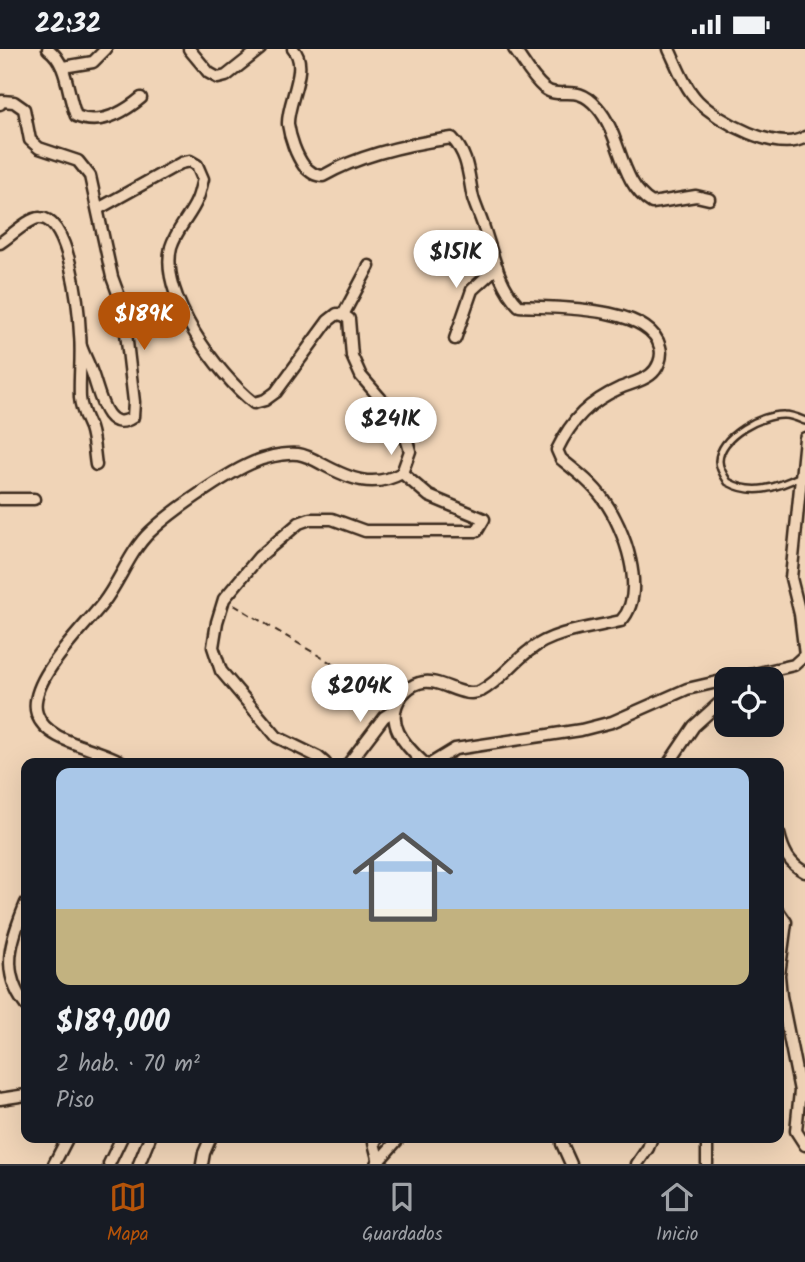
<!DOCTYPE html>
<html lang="es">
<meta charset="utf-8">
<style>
body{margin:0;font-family:Kalam,sans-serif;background:#20242c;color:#f1f3f6;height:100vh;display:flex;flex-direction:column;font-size:26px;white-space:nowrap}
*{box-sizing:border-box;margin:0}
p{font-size:23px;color:#9ea1a6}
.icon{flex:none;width:38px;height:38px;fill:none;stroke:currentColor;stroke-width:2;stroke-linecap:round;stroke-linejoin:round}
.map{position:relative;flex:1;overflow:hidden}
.drawer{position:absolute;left:21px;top:709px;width:763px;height:385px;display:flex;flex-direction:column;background:#171b24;border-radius:14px;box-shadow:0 7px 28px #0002}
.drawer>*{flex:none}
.buttons{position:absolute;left:714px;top:618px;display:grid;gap:14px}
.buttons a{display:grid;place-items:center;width:70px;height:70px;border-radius:14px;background:#171b24;box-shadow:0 7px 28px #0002;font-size:35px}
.price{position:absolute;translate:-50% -60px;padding:0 16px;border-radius:24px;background:#fff;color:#222;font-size:23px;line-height:46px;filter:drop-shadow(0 2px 4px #0008)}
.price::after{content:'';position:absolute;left:50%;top:42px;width:21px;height:16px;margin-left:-10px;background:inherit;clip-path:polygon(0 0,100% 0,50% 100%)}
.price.active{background:#b45309;color:#fff}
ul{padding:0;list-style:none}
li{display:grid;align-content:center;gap:14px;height:371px;padding:0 35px}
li+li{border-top:2px solid #363941}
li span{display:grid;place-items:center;height:217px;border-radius:14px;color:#555}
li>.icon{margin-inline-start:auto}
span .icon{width:126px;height:126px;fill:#fffc;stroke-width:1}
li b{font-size:30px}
.status{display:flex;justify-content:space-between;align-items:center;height:49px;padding:0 35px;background:#171b24;direction:ltr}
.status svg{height:19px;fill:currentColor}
.tabs{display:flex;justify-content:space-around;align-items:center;height:98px;border-top:2px solid #363941;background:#171b24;font-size:19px;color:#9ea1a6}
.tabs a{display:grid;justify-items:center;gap:4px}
.tabs .active{color:#b45309}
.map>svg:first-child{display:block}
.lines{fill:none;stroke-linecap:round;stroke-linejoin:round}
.lane-casing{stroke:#3b2a1e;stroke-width:10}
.street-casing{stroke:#3b2a1e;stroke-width:15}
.path{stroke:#3b2a1e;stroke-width:2;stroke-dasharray:7 5;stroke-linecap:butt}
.lane{stroke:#f0d4b7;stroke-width:5}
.street{stroke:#f0d4b7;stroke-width:10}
</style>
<div class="status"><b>22:32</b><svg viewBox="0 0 49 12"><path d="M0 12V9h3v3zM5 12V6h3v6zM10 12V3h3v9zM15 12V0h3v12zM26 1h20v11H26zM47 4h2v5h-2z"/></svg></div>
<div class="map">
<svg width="805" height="1115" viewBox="0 0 805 1115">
<rect width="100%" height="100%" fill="#f0d4b7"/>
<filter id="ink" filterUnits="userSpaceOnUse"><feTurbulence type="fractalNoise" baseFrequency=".0143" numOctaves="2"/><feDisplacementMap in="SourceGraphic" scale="14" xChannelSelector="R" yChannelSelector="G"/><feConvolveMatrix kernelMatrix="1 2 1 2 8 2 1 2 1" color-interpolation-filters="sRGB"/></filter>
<g filter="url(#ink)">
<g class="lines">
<defs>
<path id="lane" d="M801,427C776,439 753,447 728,433C724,427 719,419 719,412C720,387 762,365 784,366C792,366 798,369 805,372"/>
<g id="street">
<path d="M48,0C68,14 67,45 76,67C99,77 123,64 141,49"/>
<path d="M189,0L209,24L218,29L226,27L260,0"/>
<path d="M293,0C310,17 287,53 288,75C290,89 296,106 304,117C310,123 315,127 323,127C361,105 408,95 452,89C469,107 468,126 473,149C476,159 481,169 484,179C493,206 499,237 519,257C553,259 650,256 660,298C663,308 658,320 650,326C642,332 630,335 620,339C589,353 572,370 557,401L561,410C576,422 593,435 604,451C624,479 648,543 621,572C591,579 554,582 530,601C512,614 500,632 481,642C461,651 440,627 419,634C412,636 407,640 402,646C383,672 404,696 424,714"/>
<path d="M514,0C523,12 532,29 544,39C560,52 576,33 597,58C622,86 619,134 652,154L696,147L709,150"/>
<path d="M669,0C677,17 685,39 698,52C718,72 778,105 805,88"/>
<path d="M63,18L93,13L106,0"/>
<path d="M0,55L2,52L14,53L24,60L30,91L39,99L78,112L90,127L112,228L123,258L134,353L133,368C105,387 99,341 92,324C89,315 84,306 81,297"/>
<path d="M98,160L181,114L190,112L197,116L203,130C201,137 200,144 197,151C191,166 176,181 171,198C159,246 218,326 254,354L265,351L276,343L328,272L337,265L343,266L349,270L352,307L361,327L399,371L404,382L410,402L402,424C373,440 350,430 322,415C315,411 306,406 298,405C289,404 275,406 266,409C237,416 172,462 150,483C130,502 120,532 103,554C85,578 26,633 37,665C47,695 99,698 123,714"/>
<path d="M0,194C10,188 30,168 40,169C70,169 79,262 80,285C82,306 79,328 80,349C81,361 86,369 90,379C94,391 94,404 96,416"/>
<path d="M343,266L369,217"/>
<path d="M455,290L472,241L497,218"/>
<path d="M0,450H34"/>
<path d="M733,630L794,616L805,606L800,565L791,529L805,389"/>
<path d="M325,714L318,708L277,688L221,622L213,598L217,573L224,550L259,508L299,474L310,470H332L365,482H477L484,470L429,447L402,424"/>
<path d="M349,714L384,668L395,661"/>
<path d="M432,714L455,700L581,681L612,673L687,640L726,631"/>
<path d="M669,714L694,677L726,648"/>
<path d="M779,785C783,802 789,815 805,823"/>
<path d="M26,854C10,893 0,923 26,957"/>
<path d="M779,863L786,873L779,926L781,947L800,1042L796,1082L805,1096"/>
<path d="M0,1050L26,1046"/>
<path d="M378,1088L374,1094L379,1113"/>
<path d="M562,1088V1095L571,1115"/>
<path d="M54,1115L68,1088"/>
<path d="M109,1115L122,1088"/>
<path d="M139,1115L150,1088"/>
<path d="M202,1115L204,1104L211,1088"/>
<path d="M376,1115L400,1088"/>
<path d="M637,1115L648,1099L652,1088"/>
<path d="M707,1115V1088"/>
</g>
</defs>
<use href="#lane" class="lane-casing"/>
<use href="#street" class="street-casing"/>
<path class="path" d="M234,556L388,648"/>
<use href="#lane" class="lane"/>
<use href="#street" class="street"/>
</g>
</g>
</svg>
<div class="buttons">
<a><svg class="icon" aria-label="locate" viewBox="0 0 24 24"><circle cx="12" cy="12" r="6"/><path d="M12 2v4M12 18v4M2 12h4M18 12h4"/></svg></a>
</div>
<b class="price" style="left:456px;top:241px">$151K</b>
<b class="price active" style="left:144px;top:303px">$189K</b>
<b class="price" style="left:391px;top:408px">$241K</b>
<b class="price" style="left:360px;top:675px">$204K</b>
<section class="drawer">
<ul>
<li><span style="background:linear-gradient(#a9c7e8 65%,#c2b280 0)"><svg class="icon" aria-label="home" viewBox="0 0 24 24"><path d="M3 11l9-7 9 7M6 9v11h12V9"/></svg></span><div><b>$189,000</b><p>2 hab. · 70 m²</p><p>Piso</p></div></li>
</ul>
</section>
</div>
<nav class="tabs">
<a class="active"><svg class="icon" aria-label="map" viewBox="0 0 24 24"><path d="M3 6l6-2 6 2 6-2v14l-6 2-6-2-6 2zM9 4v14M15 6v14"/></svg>Mapa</a>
<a><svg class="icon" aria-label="saved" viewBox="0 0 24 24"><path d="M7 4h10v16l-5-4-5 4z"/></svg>Guardados</a>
<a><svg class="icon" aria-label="home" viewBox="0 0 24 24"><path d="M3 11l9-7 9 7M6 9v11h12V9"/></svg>Inicio</a>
</nav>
